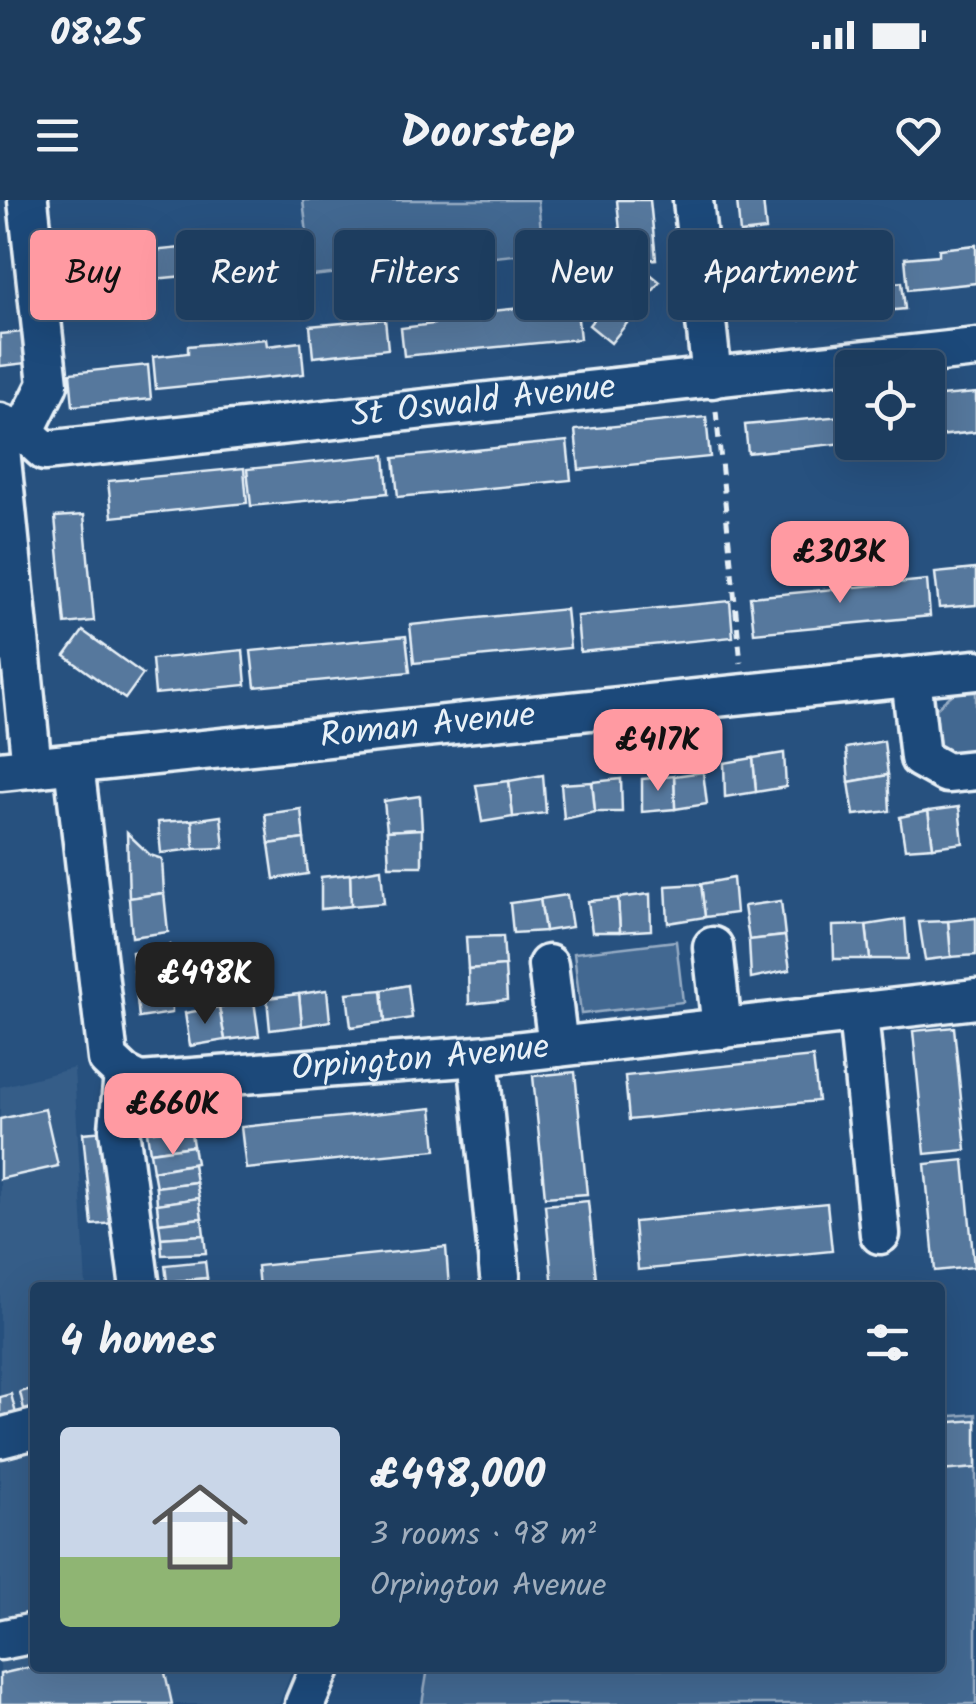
<!DOCTYPE html>
<meta charset="utf-8">
<style>
body{margin:0;font-family:Kalam,sans-serif;background:#2a4868;color:#f1f3f6;height:100vh;display:flex;flex-direction:column;font-size:38px;white-space:nowrap}
*{box-sizing:border-box;margin:0}
p{font-size:32px;color:#a0aebd}
.icon{flex:none;width:55px;height:55px;fill:none;stroke:currentColor;stroke-width:2;stroke-linecap:round;stroke-linejoin:round}
.map{position:relative;flex:1;overflow:hidden}
.sheet{position:absolute;left:30px;top:1082px;width:915px;height:390px;display:flex;flex-direction:column;background:#1d3d5f;border-radius:10px;box-shadow:0 10px 40px #0002,0 0 0 2px #3b5674}
.sheet>*{flex:none}
.guide{position:absolute;left:30px;top:30px;width:918px;height:90px;display:flex;gap:20px}
.tools{position:absolute;left:835px;top:150px;display:grid;gap:20px}
.tools a{display:grid;place-items:center;width:110px;height:110px;border-radius:10px;background:#1d3d5f;box-shadow:0 10px 40px #0002,0 0 0 2px #3b5674;font-size:50px}
.price{position:absolute;translate:-50% -85px;padding:0 22px;border-radius:20px;background:#ff9aa2;color:#111;font-size:32px;line-height:65px;filter:drop-shadow(0 2px 5px #0008)}
.price::after{content:'';position:absolute;left:50%;top:60px;width:30px;height:22px;margin-left:-15px;background:inherit;clip-path:polygon(0 0,100% 0,50% 100%)}
.price.on{background:#222;color:#fff}
ul{padding:0;list-style:none}
li{display:flex;align-items:center;gap:30px;height:250px;padding:0 30px}
li span{display:grid;place-items:center;flex:none;width:280px;height:200px;border-radius:10px;color:#555}
li>.icon{margin-inline-start:auto}
span .icon{width:120px;height:120px;fill:#fffc;stroke-width:1}
li b{font-size:42px}
h2{display:flex;justify-content:space-between;align-items:center;height:120px;padding:0 30px;font-size:42px}
.pill{padding:0 35px;border-radius:10px;background:#1d3d5f;box-shadow:0 10px 40px #0002,0 0 0 2px #3b5674;font-size:35px;line-height:90px}
.pill.on{background:#ff9aa2;color:#111}
.status{display:flex;justify-content:space-between;align-items:center;height:70px;padding:0 50px;background:#1d3d5f;direction:ltr}
.status svg{height:28px;fill:currentColor}
header{display:flex;justify-content:space-between;align-items:center;height:130px;padding:0 30px;background:#1d3d5f;font-size:45px;font-weight:600}
.map>svg:first-child{display:block}
.built{fill:#355d88}
.green{fill:#436891;stroke:#96acc4;stroke-width:2.5}
.building{fill:#57789d;stroke:#e8f1f8;stroke-width:2.5}
.lines{fill:none;stroke-linecap:round;stroke-linejoin:round}
.minor-casing{stroke:#e8f1f8;stroke-width:45}
.path{stroke:#e8f1f8;stroke-width:5;stroke-dasharray:10 8;stroke-linecap:butt}
.minor{stroke:#1f4a7a;stroke-width:38}
.labels{text-anchor:middle;dominant-baseline:central;stroke-width:8;stroke-linejoin:round;paint-order:stroke}
.street-label{font-size:35px;fill:#e8f1f8;stroke:#1f4a7a}
</style>
<div class="status"><b>08:25</b><svg viewBox="0 0 49 12"><path d="M0 12V9h3v3zM5 12V6h3v6zM10 12V3h3v9zM15 12V0h3v12zM26 1h20v11H26zM47 4h2v5h-2z"/></svg></div>
<header><svg class="icon" aria-label="menu" viewBox="0 0 24 24"><path d="M4 6h16M4 12h16M4 18h16"/></svg>Doorstep<svg class="icon" aria-label="heart" viewBox="0 0 24 24"><path d="M12 20l-8-8c-3-5 5-10 8-4 3-6 11-1 8 4z"/></svg></header>
<div class="map">
<svg width="976" height="1504" viewBox="0 0 976 1504">
<rect width="100%" height="100%" fill="#27517f"/>
<filter id="ink" filterUnits="userSpaceOnUse"><feTurbulence type="fractalNoise" baseFrequency=".01" numOctaves="2"/><feDisplacementMap in="SourceGraphic" scale="20" xChannelSelector="R" yChannelSelector="G"/><feConvolveMatrix kernelMatrix="1 2 1 2 8 2 1 2 1" color-interpolation-filters="sRGB"/></filter>
<g filter="url(#ink)">
<path class="built" d="M74,868L86,1087L35,1088V1468H293L279,1504H0V887Z"/>
<g class="green">
<path d="M303,0H538L543,52L312,76Z"/>
<path d="M976,492V553L955,555L941,549L935,527L936,508L954,493Z"/>
<path d="M676,741L683,802L581,814L574,753Z"/>
<path d="M976,1214V1504H422L428,1468H940V1217Z"/>
</g>
<g class="building">
<path d="M617,0H650L656,59L623,62Z"/>
<path d="M737,0H763L766,30L740,33Z"/>
<path d="M283,38L286,66L83,86L80,58Z"/>
<path d="M766,45L820,100L800,120L745,65Z"/>
<path d="M976,45V83L908,90L905,58L939,55V49Z"/>
<path d="M638,64L660,82L611,143L589,125Z"/>
<path d="M902,82L905,109L830,116L827,89Z"/>
<path d="M540,106L541,114L577,110L580,139L404,156L401,128L434,124L433,117Z"/>
<path d="M385,119L388,149L313,157L310,126Z"/>
<path d="M24,132L27,163L0,166V134Z"/>
<path d="M266,139L267,146L301,142L304,174L156,189L153,157L188,153V146Z"/>
<path d="M148,165L151,199L73,206L70,173Z"/>
<path d="M976,193V232L928,237V197Z"/>
<path d="M852,215L854,242L748,253L745,225Z"/>
<path d="M706,217L710,257L579,270L575,230Z"/>
<path d="M567,241L571,280L398,297L394,258Z"/>
<path d="M385,255L388,293L251,306L247,269Z"/>
<path d="M244,268L247,303L112,317L108,281Z"/>
<path d="M84,315L94,421L65,424L55,317Z"/>
<path d="M976,369V405L939,408L935,373Z"/>
<path d="M927,380L930,416L754,433L750,397Z"/>
<path d="M730,401L733,437L580,452L577,416Z"/>
<path d="M566,409L570,448L414,463L410,425Z"/>
<path d="M83,431L143,474L125,499L65,456Z"/>
<path d="M406,436L410,472L255,487L251,451Z"/>
<path d="M243,450L246,485L155,494L152,459Z"/>
<path d="M884,541L888,575L849,582L846,548Z"/>
<path d="M784,553L786,587L756,592L753,558Z"/>
<path d="M753,558L756,592L725,597L724,563Z"/>
<path d="M703,572L707,604L675,609L674,576Z"/>
<path d="M543,575L546,613L513,617L509,581Z"/>
<path d="M888,575L890,611L854,615L849,582Z"/>
<path d="M674,576L675,609L642,612V579Z"/>
<path d="M621,579L622,612H595L592,582Z"/>
<path d="M509,581L513,617L482,622L476,585Z"/>
<path d="M592,582L595,612L564,619L561,584Z"/>
<path d="M420,596L422,629L387,631L384,601Z"/>
<path d="M959,607L963,643L933,647L928,611Z"/>
<path d="M301,609L304,639L269,644L265,614Z"/>
<path d="M928,611L933,647L905,649L900,617Z"/>
<path d="M221,616L224,648L194,649L192,620Z"/>
<path d="M192,620L194,649L161,653L158,622Z"/>
<path d="M422,629V666H389L387,631Z"/>
<path d="M127,633L150,655L162,659L164,693L129,698Z"/>
<path d="M304,639L308,674L274,679L269,644Z"/>
<path d="M381,669L384,703L351,706L350,674Z"/>
<path d="M350,674L351,706L321,709V677Z"/>
<path d="M733,678L736,713L705,717L701,684Z"/>
<path d="M701,684L705,717L668,723L666,686Z"/>
<path d="M164,693L168,732L132,737L129,698Z"/>
<path d="M650,694L651,730L620,732L618,698Z"/>
<path d="M567,695L572,727L545,731L540,699Z"/>
<path d="M618,698L620,732H592L588,701Z"/>
<path d="M540,699L545,731L513,733L510,703Z"/>
<path d="M781,701L785,736L749,740L744,706Z"/>
<path d="M976,718V755L951,757L948,721Z"/>
<path d="M905,719L908,759H870L866,725Z"/>
<path d="M948,721L951,757L925,760L919,722Z"/>
<path d="M866,725L870,759H834L833,726Z"/>
<path d="M503,736L505,766L468,769L466,737Z"/>
<path d="M785,736L790,770L751,778L749,740Z"/>
<path d="M170,745L171,777L135,780L132,752Z"/>
<path d="M505,766L507,800L469,804L468,769Z"/>
<path d="M171,777L172,813L139,818L135,780Z"/>
<path d="M408,785L412,818L385,822L382,790Z"/>
<path d="M327,790L330,821L302,826L299,794Z"/>
<path d="M382,790L385,822L351,827L347,793Z"/>
<path d="M299,794L302,826L270,830L267,798Z"/>
<path d="M254,801L259,836L225,840L219,807Z"/>
<path d="M219,807L225,840L190,846L185,813Z"/>
<path d="M954,827L966,950L925,954L913,831Z"/>
<path d="M813,857L818,901L629,920L625,876Z"/>
<path d="M575,872L587,994L545,997L533,876Z"/>
<path d="M432,908L436,950L246,969L241,927Z"/>
<path d="M45,909L58,966L0,979V919Z"/>
<path d="M190,926L193,946L150,952L147,932Z"/>
<path d="M105,931L114,1023L92,1025L83,933Z"/>
<path d="M193,946L196,963L153,971L150,952Z"/>
<path d="M964,960L974,1067L935,1071L925,964Z"/>
<path d="M193,964L196,982L156,987L153,971Z"/>
<path d="M196,982L199,998L157,1004L156,987Z"/>
<path d="M199,998L202,1018L159,1023L157,1004Z"/>
<path d="M588,1001L597,1088H553L545,1005Z"/>
<path d="M827,1003L832,1051L638,1070L634,1022Z"/>
<path d="M202,1018L204,1035L161,1038L159,1023Z"/>
<path d="M204,1035L206,1053L162,1055L161,1038Z"/>
<path d="M446,1047L449,1088H259L257,1066Z"/>
<path d="M205,1061L207,1078L167,1082L165,1065Z"/>
<path d="M207,1078V1088H167V1082Z"/>
<path d="M35,1188V1216L26,1218L20,1192Z"/>
<path d="M11,1194L18,1222L0,1226V1197Z"/>
<path d="M976,1220V1268L940,1271V1223Z"/>
<path d="M35,1466L164,1468L172,1504H0V1474Z"/>
</g>
<g class="lines">
<defs>
<g id="minor">
<path d="M693,0L712,178"/>
<path id="s1" d="M0,223L24,232L45,251L976,148"/>
<path d="M24,232L48,184L28,0"/>
<path d="M0,249L32,568"/>
<path d="M911,477L920,558L947,573L976,570"/>
<path id="s2" d="M74,564L108,859L124,874L140,882L478,856L976,799"/>
<path id="s3" d="M0,571L976,470"/>
<path d="M713,747L722,829"/>
<path d="M548,765L558,847"/>
<path d="M858,814L880,1034"/>
<path d="M478,856L500,1076"/>
<path d="M124,874L119,929L140,1088"/>
<path d="M0,1238L35,1229"/>
<path d="M0,1440L35,1433"/>
<path d="M305,1504L320,1468"/>
</g>
</defs>
<use href="#minor" class="minor-casing"/>
<path class="path" d="M716,211L741,463"/>
<use href="#minor" class="minor"/>
</g>
</g>
<g class="labels">
<g class="street-label">
<text stroke="none"><textPath href="#s1" startOffset="495">St Oswald Avenue</textPath></text>
<text stroke="none"><textPath href="#s3" startOffset="430">Roman Avenue</textPath></text>
<text stroke="none"><textPath href="#s2" startOffset="618">Orpington Avenue</textPath></text>
</g>
</g>
</svg>
<div class="tools">
<a><svg class="icon" aria-label="locate" viewBox="0 0 24 24"><circle cx="12" cy="12" r="6"/><path d="M12 2v4M12 18v4M2 12h4M18 12h4"/></svg></a>
</div>
<b class="price" style="left:840px;top:406px">£303K</b>
<b class="price" style="left:658px;top:594px">£417K</b>
<b class="price on" style="left:205px;top:827px">£498K</b>
<b class="price" style="left:173px;top:958px">£660K</b>
<div class="guide">
<a class="pill on">Buy</a>
<a class="pill">Rent</a>
<a class="pill">Filters</a>
<a class="pill">New</a>
<a class="pill">Apartment</a>
</div>
<section class="sheet">
<h2>4 homes<svg class="icon" aria-label="filters" viewBox="0 0 24 24"><path d="M4 7h16M4 17h16"/><circle cx="9" cy="7" r="2"/><circle cx="15" cy="17" r="2"/></svg></h2>
<ul>
<li><span style="background:linear-gradient(#c9d6e8 65%,#8fb573 0)"><svg class="icon" aria-label="home" viewBox="0 0 24 24"><path d="M3 11l9-7 9 7M6 9v11h12V9"/></svg></span><div><b>£498,000</b><p>3 rooms · 98 m²</p><p>Orpington Avenue</p></div></li>
</ul>
</section>
</div>
